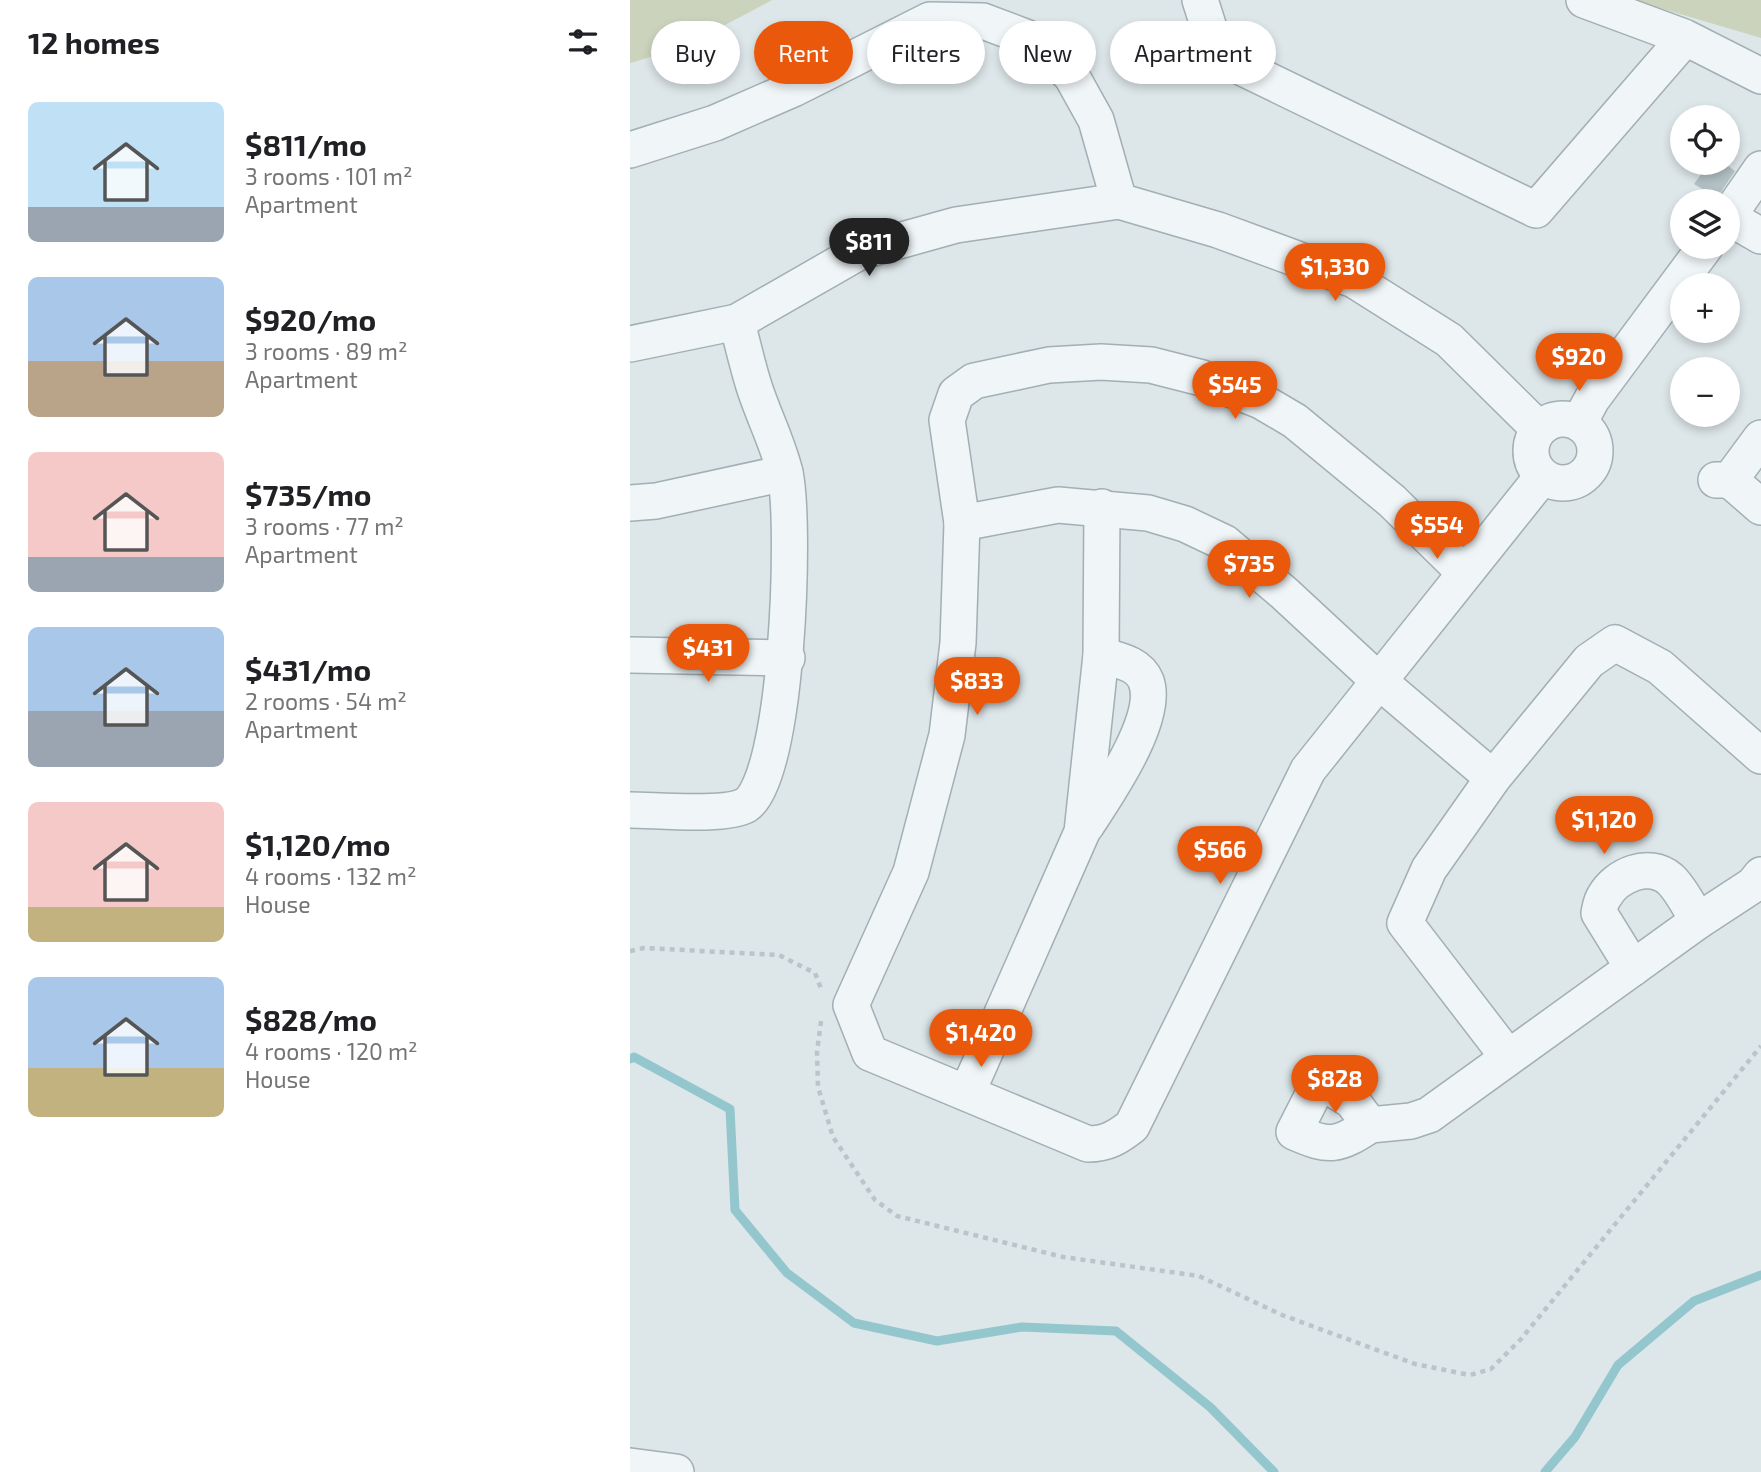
<!DOCTYPE html>
<meta charset="utf-8">
<style>
body{margin:0;font-family:"Exo 2",sans-serif;background:#f2f2f2;color:#202124;height:100vh;display:flex;flex-direction:column;font-size:26px;white-space:nowrap}
*{box-sizing:border-box;margin:0}
p{font-size:23px;color:#757577}
.icon{flex:none;width:38px;height:38px;fill:none;stroke:currentColor;stroke-width:2;stroke-linecap:round;stroke-linejoin:round}
.map{position:relative;flex:1;overflow:hidden}
.details{display:flex;flex-direction:column;background:#fff;width:630px}
.details>*{flex:none}
.top-card{position:absolute;left:21px;top:21px;width:665px;height:63px;display:flex;gap:14px}
.tools{position:absolute;left:1040px;top:105px;display:grid;gap:14px}
.tools a{display:grid;place-items:center;width:70px;height:70px;border-radius:50%;background:#fff;box-shadow:0 4px 10px #0003;font-size:35px}
.price{position:absolute;translate:-50% -60px;padding:0 16px;border-radius:24px;background:#ea580c;color:#fff;font-size:23px;line-height:46px;filter:drop-shadow(0 2px 4px #0008)}
.price::after{content:'';position:absolute;left:50%;top:42px;width:21px;height:16px;margin-left:-10px;background:inherit;clip-path:polygon(0 0,100% 0,50% 100%)}
.price.active{background:#222;color:#fff}
ul{padding:0;list-style:none}
li{display:flex;align-items:center;gap:21px;height:175px;padding:0 28px}
li span{display:grid;place-items:center;flex:none;width:196px;height:140px;border-radius:10px;color:#555}
li>.icon{margin-inline-start:auto}
span .icon{width:84px;height:84px;fill:#fffc;stroke-width:1}
li b{font-size:30px}
h2{display:flex;justify-content:space-between;align-items:center;height:84px;padding:0 28px;font-size:30px}
.pill{padding:0 24px;border-radius:32px;background:#fff;box-shadow:0 4px 10px #0003;font-size:24px;line-height:63px}
.pill.active{background:#ea580c;color:#fff}
main{display:flex;flex:1;min-height:0}
.map>svg:first-child{display:block}
.green{fill:#ccd3bd}
.lines{fill:none;stroke-linecap:round;stroke-linejoin:round}
.stream{stroke:#94c7cd;stroke-width:9}
.building{fill:#b4c2c6}
.minor-casing{stroke:#a2afb3;stroke-width:38}
.path{stroke:#bbc4c8;stroke-width:4.5;stroke-dasharray:5 5;stroke-linecap:butt}
.minor{stroke:#f0f5f7;stroke-width:35}
</style>
<main>
<section class="details">
<h2>12 homes<svg class="icon" aria-label="filters" viewBox="0 0 24 24"><path d="M4 7h16M4 17h16"/><circle cx="9" cy="7" r="2"/><circle cx="15" cy="17" r="2"/></svg></h2>
<ul>
<li><span style="background:linear-gradient(#bfe0f5 75%,#9aa5b1 0)"><svg class="icon" aria-label="home" viewBox="0 0 24 24"><path d="M3 11l9-7 9 7M6 9v11h12V9"/></svg></span><div><b>$811/mo</b><p>3 rooms · 101 m²</p><p>Apartment</p></div></li>
<li><span style="background:linear-gradient(#a9c7e8 60%,#b9a48a 0)"><svg class="icon" aria-label="home" viewBox="0 0 24 24"><path d="M3 11l9-7 9 7M6 9v11h12V9"/></svg></span><div><b>$920/mo</b><p>3 rooms · 89 m²</p><p>Apartment</p></div></li>
<li><span style="background:linear-gradient(#f6c9c9 75%,#9aa5b1 0)"><svg class="icon" aria-label="home" viewBox="0 0 24 24"><path d="M3 11l9-7 9 7M6 9v11h12V9"/></svg></span><div><b>$735/mo</b><p>3 rooms · 77 m²</p><p>Apartment</p></div></li>
<li><span style="background:linear-gradient(#a9c7e8 60%,#9aa5b1 0)"><svg class="icon" aria-label="home" viewBox="0 0 24 24"><path d="M3 11l9-7 9 7M6 9v11h12V9"/></svg></span><div><b>$431/mo</b><p>2 rooms · 54 m²</p><p>Apartment</p></div></li>
<li><span style="background:linear-gradient(#f6c9c9 75%,#c2b280 0)"><svg class="icon" aria-label="home" viewBox="0 0 24 24"><path d="M3 11l9-7 9 7M6 9v11h12V9"/></svg></span><div><b>$1,120/mo</b><p>4 rooms · 132 m²</p><p>House</p></div></li>
<li><span style="background:linear-gradient(#a9c7e8 65%,#c2b280 0)"><svg class="icon" aria-label="home" viewBox="0 0 24 24"><path d="M3 11l9-7 9 7M6 9v11h12V9"/></svg></span><div><b>$828/mo</b><p>4 rooms · 120 m²</p><p>House</p></div></li>
</ul>
</section>
<div class="map">
<svg width="1131" height="1472" viewBox="0 0 1131 1472">
<rect width="100%" height="100%" fill="#dde6e9"/>
<g class="green">
<path d="M0,0H142C96,25 51,50 0,63Z"/>
<path d="M1003,0H1131V38Z"/>
</g>
<g class="lines">
<g class="stream">
<path d="M0,1059L4,1057L100,1109L105,1210L157,1273L224,1323L307,1341L392,1327L486,1331L580,1407L644,1472"/>
<path d="M915,1472L945,1437L988,1365L1064,1301L1131,1275"/>
</g>
</g>
<path class="building" d="M1079,163H1094L1105,171L1087,198L1064,184Z"/>
<g class="lines">
<defs>
<g id="minor">
<path d="M570,0L588,56L906,210L1055,38"/>
<path d="M954,0L1054,37L1131,76"/>
<path d="M0,150L85,123L163,89L300,20L353,21L398,38L441,75L466,120L489,201"/>
<path d="M1098,217L1131,236"/>
<path d="M1097,218L1131,169"/>
<path d="M0,344L107,322L229,252L326,225L489,201L588,230L724,280L819,340L909,429"/>
<circle cx="933" cy="451" r="32"/>
<path d="M949,423L962,399L1075,247"/>
<path d="M1086,480H1100L1131,438"/>
<path d="M1100,480L1131,507"/>
<path d="M0,503L26,501L155,473"/>
<path d="M332,523L428,505L518,513L555,524L595,543L654,593L750,682L863,778"/>
<path d="M834,572L762,501L665,421L631,401L572,378L521,365L471,362L419,365L344,381L326,394L317,420L332,523L328,643L317,735L281,872L221,1005L240,1053L458,1144C477,1144 488,1137 502,1126L678,770L912,477"/>
<path d="M0,655L157,658"/>
<path d="M0,810C26,810 95,817 116,805C158,778 166,524 155,473C148,443 132,413 123,383C117,363 112,342 107,322"/>
<path d="M456,826C476,795 530,718 516,681C509,663 487,660 471,655"/>
<path d="M1003,968L969,913C970,908 971,901 974,897C986,875 1019,861 1040,879C1051,889 1060,908 1068,921"/>
<path d="M878,1057L775,923L799,869L863,778L959,661L985,643L1030,667L1131,756"/>
<path d="M337,1093L452,832L471,655L472,507"/>
<path d="M740,1125C708,1146 700,1148 664,1132L690,1081L722,1101L740,1125L781,1121L799,1115L1068,921L1123,885L1131,875"/>
<path d="M0,1466L46,1472"/>
</g>
</defs>
<use href="#minor" class="minor-casing"/>
<g class="path">
<path d="M0,951L14,948L149,955L185,973L192,991"/>
<path d="M191,1021L187,1052L188,1087L203,1137L245,1200L267,1216L433,1257L569,1276L652,1315L785,1364L840,1375L861,1369L891,1339L1131,1046"/>
</g>
<use href="#minor" class="minor"/>
</g>
</svg>
<div class="tools">
<a><svg class="icon" aria-label="locate" viewBox="0 0 24 24"><circle cx="12" cy="12" r="6"/><path d="M12 2v4M12 18v4M2 12h4M18 12h4"/></svg></a>
<a><svg class="icon" aria-label="layers" viewBox="0 0 24 24"><path d="M12 4l9 5-9 5-9-5zM3 14l9 5 9-5"/></svg></a>
<a>+</a>
<a>−</a>
</div>
<b class="price active" style="left:239px;top:278px">$811</b>
<b class="price" style="left:705px;top:303px">$1,330</b>
<b class="price" style="left:949px;top:393px">$920</b>
<b class="price" style="left:605px;top:421px">$545</b>
<b class="price" style="left:807px;top:561px">$554</b>
<b class="price" style="left:619px;top:600px">$735</b>
<b class="price" style="left:78px;top:684px">$431</b>
<b class="price" style="left:347px;top:717px">$833</b>
<b class="price" style="left:974px;top:856px">$1,120</b>
<b class="price" style="left:590px;top:886px">$566</b>
<b class="price" style="left:351px;top:1069px">$1,420</b>
<b class="price" style="left:705px;top:1115px">$828</b>
<div class="top-card">
<a class="pill">Buy</a>
<a class="pill active">Rent</a>
<a class="pill">Filters</a>
<a class="pill">New</a>
<a class="pill">Apartment</a>
</div>
</div>
</main>
